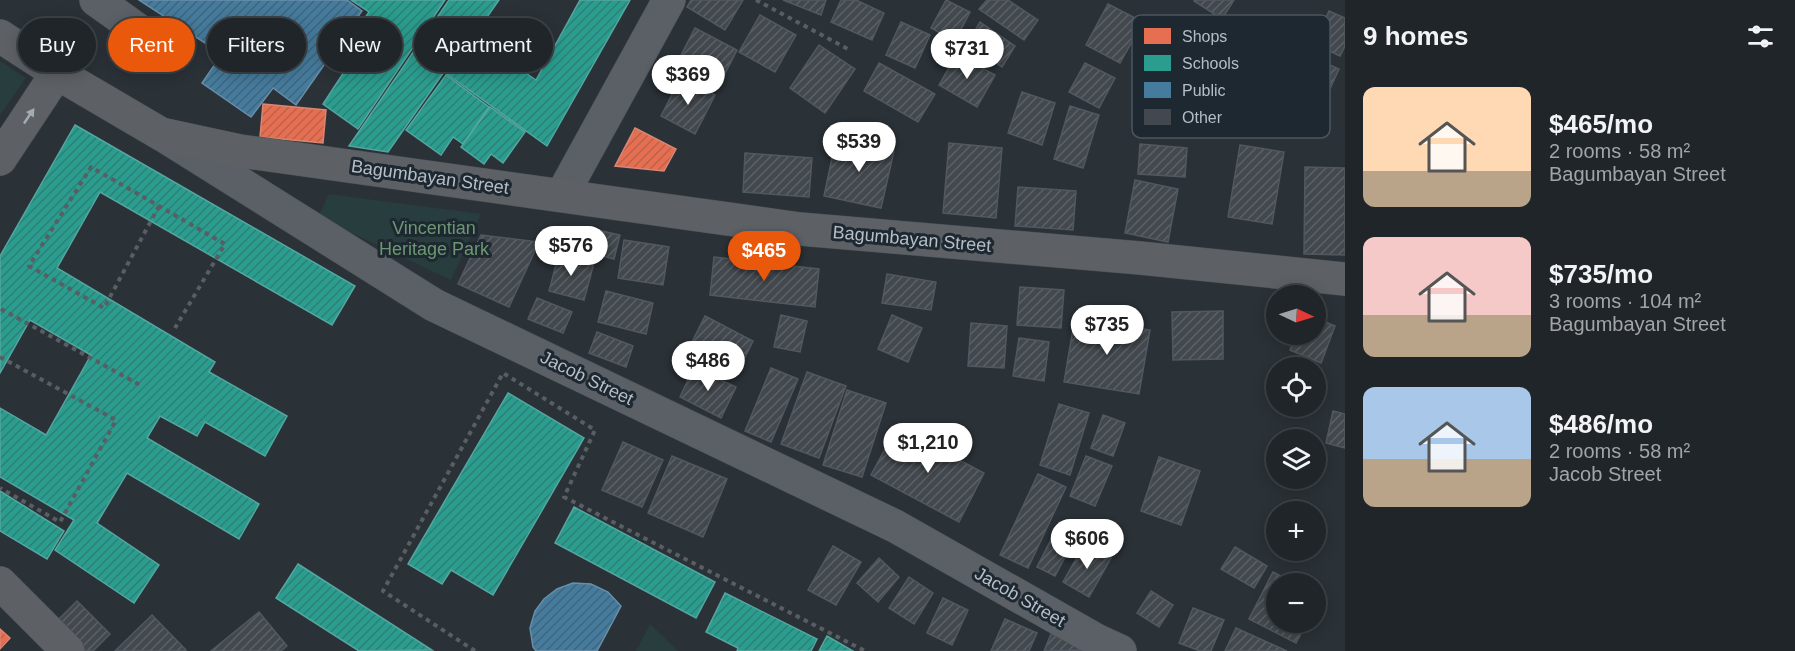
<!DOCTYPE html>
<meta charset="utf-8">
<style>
body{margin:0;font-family:Helvetica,sans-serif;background:#2d3135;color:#f1f3f6;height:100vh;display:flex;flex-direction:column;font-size:22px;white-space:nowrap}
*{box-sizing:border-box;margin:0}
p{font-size:20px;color:#a2a5a8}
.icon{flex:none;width:33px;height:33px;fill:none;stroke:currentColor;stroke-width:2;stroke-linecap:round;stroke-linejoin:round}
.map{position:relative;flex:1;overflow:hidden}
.sheet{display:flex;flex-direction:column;background:#202529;width:450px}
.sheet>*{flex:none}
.banner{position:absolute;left:18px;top:18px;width:570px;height:54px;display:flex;gap:12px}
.needle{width:39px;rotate:94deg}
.controls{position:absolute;left:1266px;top:285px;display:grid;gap:12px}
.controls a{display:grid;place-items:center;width:60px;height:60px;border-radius:50%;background:#202529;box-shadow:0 3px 15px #0003,0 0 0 2px #3d4246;font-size:30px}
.price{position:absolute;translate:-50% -51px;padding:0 14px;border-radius:21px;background:#fff;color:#222;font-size:20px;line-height:39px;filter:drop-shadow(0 2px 3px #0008)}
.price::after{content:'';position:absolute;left:50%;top:36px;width:18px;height:14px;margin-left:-9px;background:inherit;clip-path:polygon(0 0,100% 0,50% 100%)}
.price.current{background:#ea580c;color:#fff}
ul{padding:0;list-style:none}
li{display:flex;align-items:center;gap:18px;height:150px;padding:0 18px}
li span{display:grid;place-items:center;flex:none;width:168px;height:120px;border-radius:12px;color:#555}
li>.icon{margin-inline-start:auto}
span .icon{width:72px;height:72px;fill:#fffc;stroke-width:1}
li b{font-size:26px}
h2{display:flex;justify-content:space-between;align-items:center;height:72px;padding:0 18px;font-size:26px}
.pill{padding:0 21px;border-radius:27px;background:#202529;box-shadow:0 3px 15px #0003,0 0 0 2px #3d4246;font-size:21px;line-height:54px}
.pill.current{background:#ea580c;color:#fff}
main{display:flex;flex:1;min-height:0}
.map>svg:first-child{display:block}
.green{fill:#283d3d}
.shops{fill:url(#shops-hatch);stroke:#d88774;stroke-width:1.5}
.schools{fill:url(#schools-hatch);stroke:#54a7a0;stroke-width:1.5}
.public{fill:url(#public-hatch);stroke:#678faa;stroke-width:1.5}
.building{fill:url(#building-hatch);stroke:#52585f;stroke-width:1.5}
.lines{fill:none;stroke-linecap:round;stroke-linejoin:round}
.minor-casing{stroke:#484d52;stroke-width:34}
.major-casing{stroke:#484e54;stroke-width:34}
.path{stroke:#585e62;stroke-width:4;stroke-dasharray:4.5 4.5;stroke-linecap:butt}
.minor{stroke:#5a6065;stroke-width:33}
.major{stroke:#5d6166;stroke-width:33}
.oneway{fill:#a3abb4}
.labels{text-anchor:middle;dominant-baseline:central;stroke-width:6;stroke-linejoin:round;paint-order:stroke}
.street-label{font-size:18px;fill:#b5bec7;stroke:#1e2831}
.park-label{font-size:18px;fill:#6d9772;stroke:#1e2831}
.key{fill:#1e2831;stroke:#4b555e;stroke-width:1.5}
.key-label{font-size:16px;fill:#b5bec7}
</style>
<main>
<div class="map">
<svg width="1345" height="651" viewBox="0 0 1345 651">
<defs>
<pattern id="shops-hatch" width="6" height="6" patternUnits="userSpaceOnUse" patternTransform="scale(1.5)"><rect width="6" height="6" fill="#e76f51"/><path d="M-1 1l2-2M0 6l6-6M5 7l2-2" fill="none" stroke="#bb624c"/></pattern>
<pattern id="schools-hatch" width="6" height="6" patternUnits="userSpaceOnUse" patternTransform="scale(1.5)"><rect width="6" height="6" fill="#2a9d8f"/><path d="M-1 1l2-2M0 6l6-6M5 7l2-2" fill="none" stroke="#2e7f76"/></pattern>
<pattern id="public-hatch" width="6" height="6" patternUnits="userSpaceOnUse" patternTransform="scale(1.5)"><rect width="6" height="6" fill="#457b9d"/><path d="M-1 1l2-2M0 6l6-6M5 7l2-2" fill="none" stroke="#40647b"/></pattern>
<pattern id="building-hatch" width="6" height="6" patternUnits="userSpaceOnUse" patternTransform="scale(1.5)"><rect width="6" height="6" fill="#42484d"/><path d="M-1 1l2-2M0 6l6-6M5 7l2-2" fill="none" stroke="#5b6165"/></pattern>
</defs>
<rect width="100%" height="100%" fill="#2a3137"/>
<g class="green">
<path d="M0,61L26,78L0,115Z"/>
<path d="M329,194L481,214L451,280L318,217Z"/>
<path d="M650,624L678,651H636Z"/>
</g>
<g class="shops">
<path d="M263,104L326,110L323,143L260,137Z"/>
<path d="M635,128L676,149L664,171L615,166Z"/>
<path d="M0,629L10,638L0,649Z"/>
</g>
<g class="schools">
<path d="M351,0H445L358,129L323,104L361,46L350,39L369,12Z"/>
<path d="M449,0H499L473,37L536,80L580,0H630L547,146L444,72L388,152L349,146Z"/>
<path d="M446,75L489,107L463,144L453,137L441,155L406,130Z"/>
<path d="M490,107L525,132L503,163L491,154L484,164L461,147Z"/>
<path d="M75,125L355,286L332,325L100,192L57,268L215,362L209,372L287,416L265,456L205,422L197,436L160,416L147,438L259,504L239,539L127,473L97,523L159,565L134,603L55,550L74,520L0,477V408L46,435L91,355L30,320L0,373V256Z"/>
<path d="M508,393L584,438L493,595L451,570L442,584L408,564Z"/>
<path d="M0,491L64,531L47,559L0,531Z"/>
<path d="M574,507L715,582L696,618L555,543Z"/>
<path d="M298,564L432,650L359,651L276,598Z"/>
<path d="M725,593L817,639L811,651H737L738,648L706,632Z"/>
<path d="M827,636L853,651H819Z"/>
</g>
<g class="public">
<path d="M139,0H347L362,11L296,105L273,88L251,117L202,83L222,54Z"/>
<path d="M573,583L591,584L608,592L621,606L597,651H536L533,647L530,628L535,611L544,599L557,589Z"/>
</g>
<g class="building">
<path d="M691,0H743L725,30L687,7Z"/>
<path d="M783,0H826L821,15Z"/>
<path d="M841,0H856L884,13L872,40L831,22Z"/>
<path d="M946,0L970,12L955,41L931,28Z"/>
<path d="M987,0H1008L1038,20L1024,40L979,9Z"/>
<path d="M1194,0H1234L1222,19L1194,1Z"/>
<path d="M1108,4L1143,22L1120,63L1086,45Z"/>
<path d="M1329,11L1345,18V46L1340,56L1314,44Z"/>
<path d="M760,15L796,35L775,72L739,52Z"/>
<path d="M901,22L930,35L915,68L886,55Z"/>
<path d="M980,22L1015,46L1002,67L967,44Z"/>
<path d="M695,28L737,50L717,89L675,67Z"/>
<path d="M819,45L855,69L825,113L790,88Z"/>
<path d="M1295,49L1339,69L1313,126L1270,106Z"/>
<path d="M957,54L995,75L977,107L939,85Z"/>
<path d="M879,63L935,94L918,122L864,91Z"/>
<path d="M1085,63L1115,78L1099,108L1069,92Z"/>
<path d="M681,77L715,95L695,134L661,116Z"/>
<path d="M1022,92L1055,103L1042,145L1008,133Z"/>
<path d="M1070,106L1099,115L1083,168L1054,159Z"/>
<path d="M836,139L894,151L881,208L824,196Z"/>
<path d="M949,143L1002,148L996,218L943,213Z"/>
<path d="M1140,144L1187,148L1185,177L1138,174Z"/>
<path d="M1240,145L1284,152L1272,224L1228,217Z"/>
<path d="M745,153L812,158L809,197L743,192Z"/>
<path d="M1305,167L1345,168V255L1304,254Z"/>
<path d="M1135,180L1178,189L1168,242L1125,233Z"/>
<path d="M1018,187L1076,191L1073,230L1015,226Z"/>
<path d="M589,228L620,235L614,259L583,251Z"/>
<path d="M481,235L539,242L509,307L458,284Z"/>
<path d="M624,240L669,247L663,285L618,278Z"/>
<path d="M559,253L594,263L584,300L549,291Z"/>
<path d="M714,257L819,269L815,307L710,295Z"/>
<path d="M887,274L936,282L931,310L882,303Z"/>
<path d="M1020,287L1064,290L1061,328L1017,325Z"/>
<path d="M606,291L653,303L646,334L598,322Z"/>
<path d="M537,298L572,312L563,333L528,319Z"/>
<path d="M1223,311V359L1173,360L1172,312Z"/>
<path d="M781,315L807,321L800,352L774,347Z"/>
<path d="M892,315L922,328L908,362L878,349Z"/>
<path d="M705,316L753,341L739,369L691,344Z"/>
<path d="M1075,317L1150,330L1139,394L1064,382Z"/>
<path d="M1316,318L1335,326L1321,363L1290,350L1296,334H1316Z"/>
<path d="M971,323L1007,326L1004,368L968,366Z"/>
<path d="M597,332L633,346L626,367L589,353Z"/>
<path d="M1019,338L1049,342L1044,381L1013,376Z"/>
<path d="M694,367L736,387L721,418L680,397Z"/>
<path d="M771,368L798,379L771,442L745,431Z"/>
<path d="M807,372L846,386L819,458L781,444Z"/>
<path d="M847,390L886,403L862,477L823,465Z"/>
<path d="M1059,404L1089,413L1070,475L1040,465Z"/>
<path d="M1333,411L1345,414V448L1326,443Z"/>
<path d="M1103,415L1125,423L1113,456L1091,448Z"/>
<path d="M897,427L984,473L959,522L871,475Z"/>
<path d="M623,442L663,460L642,507L602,490Z"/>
<path d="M672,456L727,479L703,537L648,513Z"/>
<path d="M1086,456L1112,466L1095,506L1070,496Z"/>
<path d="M1159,457L1200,471L1181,525L1141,511Z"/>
<path d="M1038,474L1066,487L1028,568L1000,555Z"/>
<path d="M1060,522L1082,525L1055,576L1037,567Z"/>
<path d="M1085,543L1111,558L1089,597L1063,582Z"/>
<path d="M833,546L861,562L836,605L808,590Z"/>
<path d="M1235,547L1267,566L1254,588L1221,569Z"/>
<path d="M879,558L899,577L878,602L857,583Z"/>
<path d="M1273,572L1296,584H1276V622H1307L1296,643L1249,619Z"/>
<path d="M909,577L933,593L914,624L889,608Z"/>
<path d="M1151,591L1173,605L1159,627L1137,613Z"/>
<path d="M943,598L968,610L952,645L927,633Z"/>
<path d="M77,601L110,634L93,651H81L54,624Z"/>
<path d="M1193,608L1224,620L1211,651H1200L1179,643Z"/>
<path d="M259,612L287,646L281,651H211Z"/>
<path d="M152,615L186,650L185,651H115Z"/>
<path d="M1005,619L1037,633L1029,651H991Z"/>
<path d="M1236,628L1287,651H1225Z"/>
<path d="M1051,634L1092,650L1044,651Z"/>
</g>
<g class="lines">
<defs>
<g id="minor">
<path d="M96,0L148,37"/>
<path d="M163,135L434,305L895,526L1098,641L1120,651"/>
<path d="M562,195L669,0"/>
</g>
<g id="major">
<path d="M0,36L57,73L161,134L240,151L800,229L1140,258L1345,279"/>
<path d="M0,159L57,73"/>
<path d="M0,583L68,651"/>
</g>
</defs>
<use href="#minor" class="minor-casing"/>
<use href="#major" class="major-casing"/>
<g class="path">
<path d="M756,0L848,49"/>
<path d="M159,206L104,308L29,266L91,167L225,244L175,328"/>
<path d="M1,309L140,385"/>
<path d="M0,357L116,420L60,522L0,488"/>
<path d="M475,651L383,591L503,373L595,430L564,497L865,651"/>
</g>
<use href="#minor" class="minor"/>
<use href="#major" class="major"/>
</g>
<defs><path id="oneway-solid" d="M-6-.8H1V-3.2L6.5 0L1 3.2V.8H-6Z" transform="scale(1.5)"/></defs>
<use class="oneway" href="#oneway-solid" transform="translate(29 116) rotate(-56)"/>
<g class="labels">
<g class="street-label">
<text transform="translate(430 177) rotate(8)">Bagumbayan Street</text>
<text transform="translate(912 239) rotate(5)">Bagumbayan Street</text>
<text transform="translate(587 378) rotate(26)">Jacob Street</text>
<text transform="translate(1020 597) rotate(30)">Jacob Street</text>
</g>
<g class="park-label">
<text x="434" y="228">Vincentian<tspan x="434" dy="21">Heritage Park</tspan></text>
</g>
</g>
<rect x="1132" y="15" width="198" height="123" rx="9" class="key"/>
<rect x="1144" y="28" width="27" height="16" fill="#e76f51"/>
<rect x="1144" y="55" width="27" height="16" fill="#2a9d8f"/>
<rect x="1144" y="82" width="27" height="16" fill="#457b9d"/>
<rect x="1144" y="109" width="27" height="16" fill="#42484d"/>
<g class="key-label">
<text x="1182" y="42">Shops</text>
<text x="1182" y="69">Schools</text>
<text x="1182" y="96">Public</text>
<text x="1182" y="123">Other</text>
</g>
</svg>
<div class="controls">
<a><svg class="needle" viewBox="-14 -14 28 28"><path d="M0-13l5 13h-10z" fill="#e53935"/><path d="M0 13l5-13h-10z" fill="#a2a5a8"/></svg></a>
<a><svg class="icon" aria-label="locate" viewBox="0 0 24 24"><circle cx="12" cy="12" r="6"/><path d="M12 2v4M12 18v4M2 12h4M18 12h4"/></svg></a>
<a><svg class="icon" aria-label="layers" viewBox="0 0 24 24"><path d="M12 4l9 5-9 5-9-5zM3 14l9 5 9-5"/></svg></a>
<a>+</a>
<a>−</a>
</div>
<b class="price" style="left:967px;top:80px">$731</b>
<b class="price" style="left:688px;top:106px">$369</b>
<b class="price" style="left:859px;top:173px">$539</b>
<b class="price" style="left:571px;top:277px">$576</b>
<b class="price current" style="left:764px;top:282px">$465</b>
<b class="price" style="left:1107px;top:356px">$735</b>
<b class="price" style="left:708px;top:392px">$486</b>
<b class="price" style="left:928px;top:474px">$1,210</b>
<b class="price" style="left:1087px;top:570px">$606</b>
<div class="banner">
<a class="pill">Buy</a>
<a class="pill current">Rent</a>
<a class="pill">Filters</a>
<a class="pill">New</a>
<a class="pill">Apartment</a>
</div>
</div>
<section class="sheet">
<h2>9 homes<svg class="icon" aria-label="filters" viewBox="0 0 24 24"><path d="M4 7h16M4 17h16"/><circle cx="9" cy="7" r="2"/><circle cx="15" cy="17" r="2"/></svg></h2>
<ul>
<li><span style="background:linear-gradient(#ffd9b3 70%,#b9a48a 0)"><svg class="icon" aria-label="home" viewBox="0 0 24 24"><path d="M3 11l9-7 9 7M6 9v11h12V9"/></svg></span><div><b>$465/mo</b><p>2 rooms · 58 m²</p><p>Bagumbayan Street</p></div></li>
<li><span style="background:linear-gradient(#f6c9c9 65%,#b9a48a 0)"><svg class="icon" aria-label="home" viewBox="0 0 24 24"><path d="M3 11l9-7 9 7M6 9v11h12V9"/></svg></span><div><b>$735/mo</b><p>3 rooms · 104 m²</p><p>Bagumbayan Street</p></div></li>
<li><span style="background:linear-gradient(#a9c7e8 60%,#b9a48a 0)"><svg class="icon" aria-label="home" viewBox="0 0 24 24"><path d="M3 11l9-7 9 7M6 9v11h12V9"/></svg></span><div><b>$486/mo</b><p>2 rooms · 58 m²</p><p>Jacob Street</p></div></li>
</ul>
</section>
</main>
